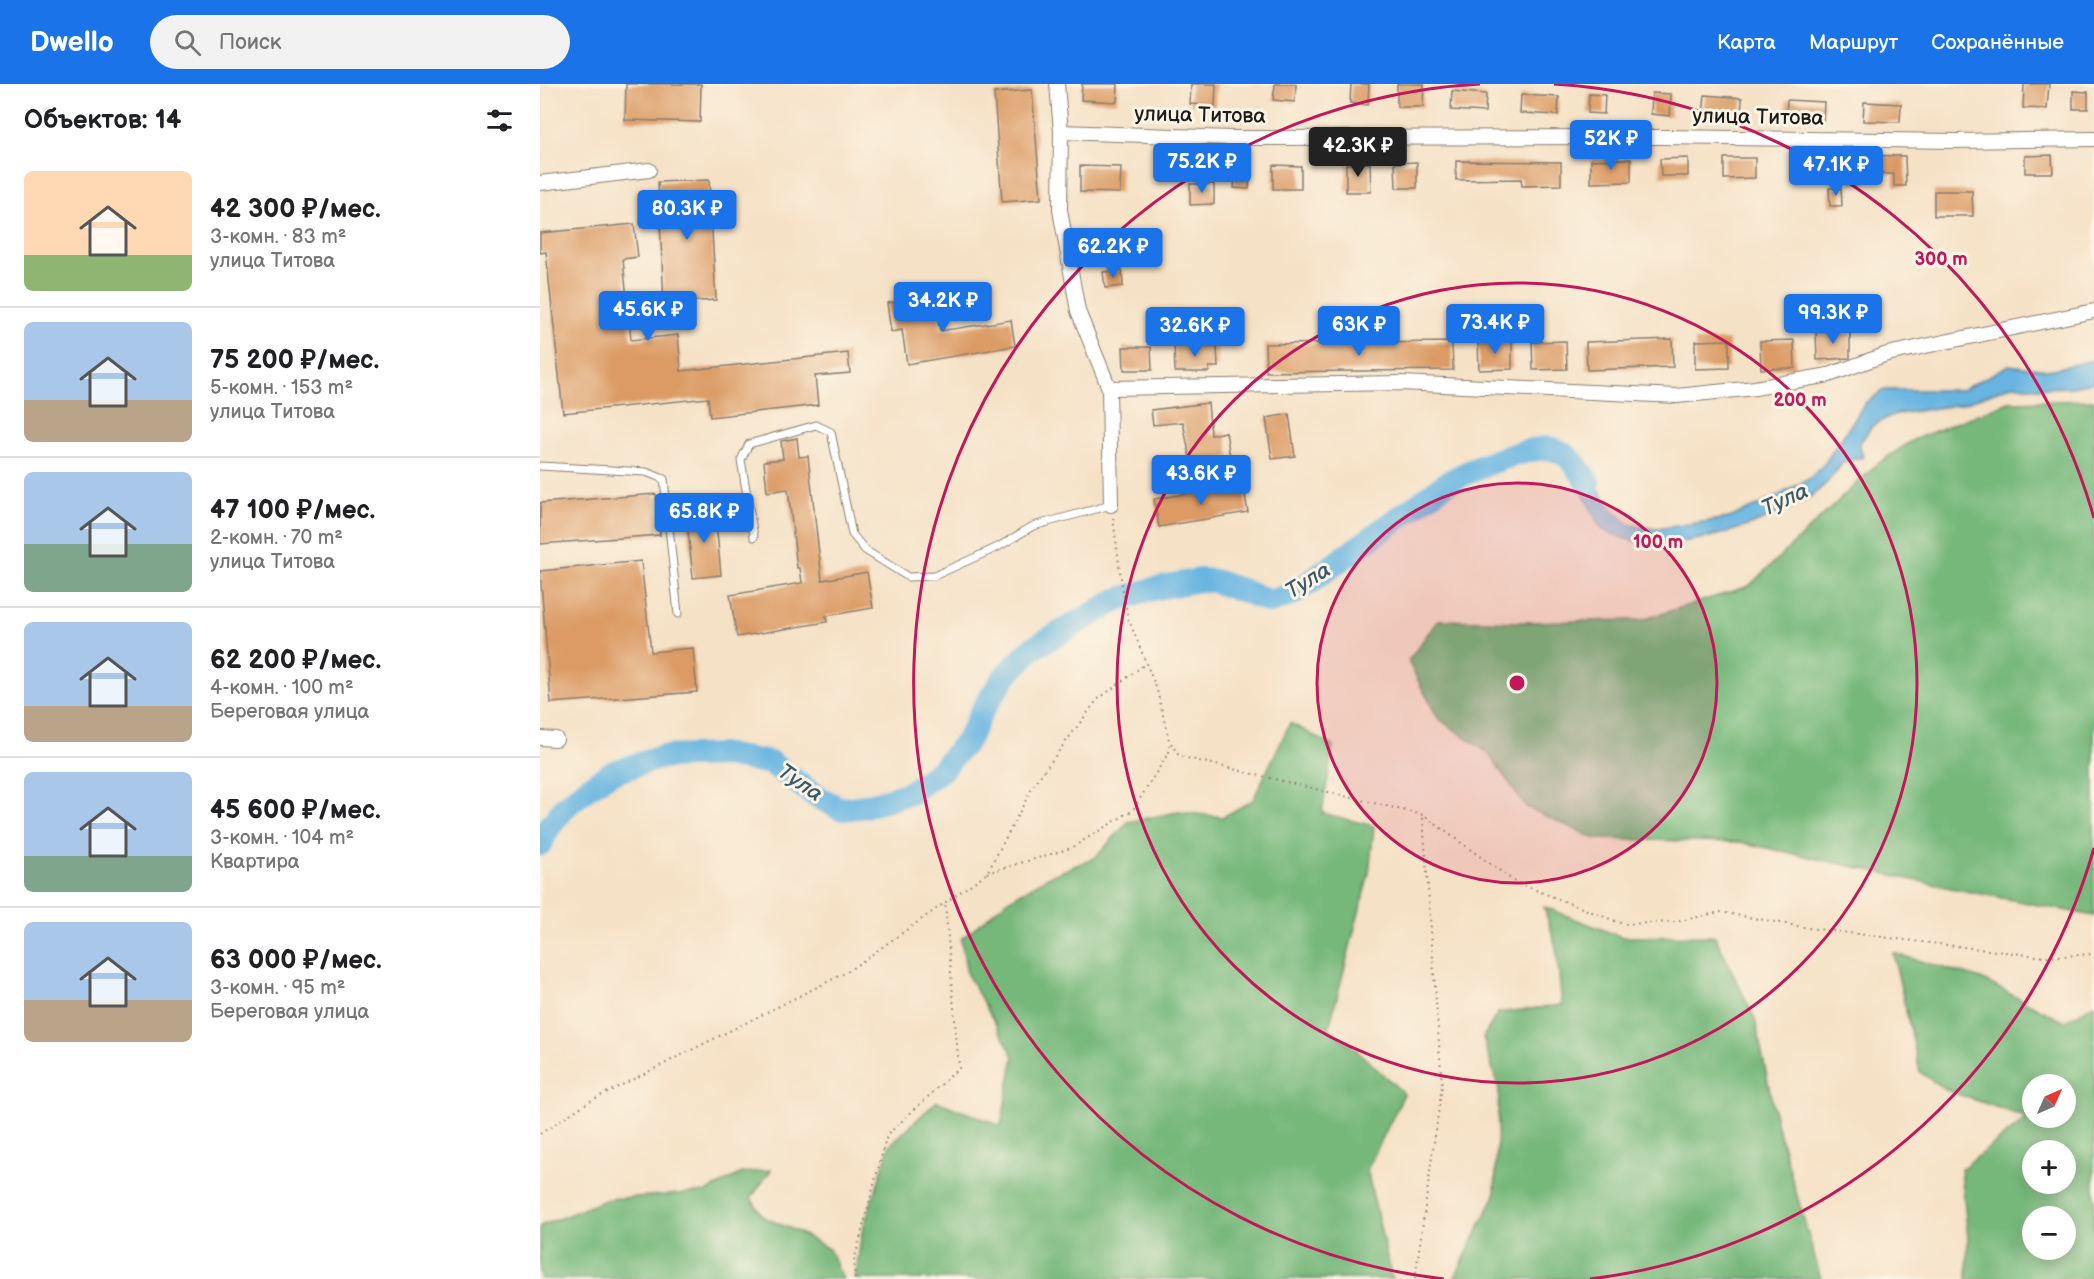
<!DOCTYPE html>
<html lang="ru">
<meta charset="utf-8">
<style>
body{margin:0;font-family:"Balsamiq Sans",sans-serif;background:#f2f2f2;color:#202124;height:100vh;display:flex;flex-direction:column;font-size:22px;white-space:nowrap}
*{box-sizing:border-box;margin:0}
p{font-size:20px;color:#757577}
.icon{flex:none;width:33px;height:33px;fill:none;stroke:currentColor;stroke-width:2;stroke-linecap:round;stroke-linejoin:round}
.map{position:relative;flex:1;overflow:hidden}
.sheet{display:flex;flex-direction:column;background:#fff;width:540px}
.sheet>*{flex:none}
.needle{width:39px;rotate:45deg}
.buttons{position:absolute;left:1482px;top:990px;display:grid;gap:12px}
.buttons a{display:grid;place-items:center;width:54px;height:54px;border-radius:50%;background:#fff;box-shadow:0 3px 15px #0003;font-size:30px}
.price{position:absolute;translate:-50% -51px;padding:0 14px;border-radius:6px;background:#1a73e8;color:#fff;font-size:20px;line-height:39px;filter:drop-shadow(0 2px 3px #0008)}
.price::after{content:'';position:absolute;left:50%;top:36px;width:18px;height:14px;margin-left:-9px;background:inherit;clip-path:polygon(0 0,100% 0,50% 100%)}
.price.on{background:#222;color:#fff}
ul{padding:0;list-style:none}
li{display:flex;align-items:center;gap:18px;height:150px;padding:0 24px}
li+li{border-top:2px solid #e0e0e0}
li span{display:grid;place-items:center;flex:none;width:168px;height:120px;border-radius:9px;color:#555}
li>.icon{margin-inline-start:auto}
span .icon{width:72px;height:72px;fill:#fffc;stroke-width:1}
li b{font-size:26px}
h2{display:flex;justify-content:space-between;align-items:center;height:72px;padding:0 24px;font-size:26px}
header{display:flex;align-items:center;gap:36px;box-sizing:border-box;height:84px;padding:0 30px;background:#1a73e8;color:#fff}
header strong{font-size:28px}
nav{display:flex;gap:33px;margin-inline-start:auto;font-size:21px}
.search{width:420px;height:54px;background:#f2f2f2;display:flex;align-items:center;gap:15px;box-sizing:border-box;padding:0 21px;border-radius:33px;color:#757577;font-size:22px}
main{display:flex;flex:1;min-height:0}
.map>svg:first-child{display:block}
.forest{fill:#76b87a;stroke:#496a4b;stroke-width:1.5;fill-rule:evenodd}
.water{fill:#67b5e1;stroke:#42687e;stroke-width:1.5}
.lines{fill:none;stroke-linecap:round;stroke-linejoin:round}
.river{stroke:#67b5e1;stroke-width:24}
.building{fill:#dc9b65}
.service-casing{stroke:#887e71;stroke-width:9}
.minor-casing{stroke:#887e71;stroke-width:16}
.path{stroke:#887e71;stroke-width:2;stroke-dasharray:1.5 4.5;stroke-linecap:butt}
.service{stroke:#fff;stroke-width:7}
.minor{stroke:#fff;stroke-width:14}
.ring{fill:none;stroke:#c2185b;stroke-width:3}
.labels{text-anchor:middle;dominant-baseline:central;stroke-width:6;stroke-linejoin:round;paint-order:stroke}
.street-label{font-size:21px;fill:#1c1c1c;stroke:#fcf5e5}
.water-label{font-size:22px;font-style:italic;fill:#3a596b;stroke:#fcf5e5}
.centre{fill:#c2185b;stroke:#fcf5e5;stroke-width:3}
.ring-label{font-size:18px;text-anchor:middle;font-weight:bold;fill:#c2185b;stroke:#fcf5e5;stroke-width:6;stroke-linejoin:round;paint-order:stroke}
</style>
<header>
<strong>Dwello</strong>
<div class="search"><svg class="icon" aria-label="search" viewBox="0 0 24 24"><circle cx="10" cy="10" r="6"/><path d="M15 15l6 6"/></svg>Поиск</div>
<nav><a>Карта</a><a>Маршрут</a><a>Сохранённые</a></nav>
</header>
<main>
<section class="sheet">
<h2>Объектов: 14<svg class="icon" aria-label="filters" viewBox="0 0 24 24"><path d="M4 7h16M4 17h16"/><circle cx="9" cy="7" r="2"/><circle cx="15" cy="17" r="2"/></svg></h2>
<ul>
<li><span style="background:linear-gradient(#ffd9b3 70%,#8fb573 0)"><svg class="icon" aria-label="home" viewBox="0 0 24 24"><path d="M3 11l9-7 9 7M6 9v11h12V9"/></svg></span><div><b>42 300 ₽/мес.</b><p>3-комн. · 83 m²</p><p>улица Титова</p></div></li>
<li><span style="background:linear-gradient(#a9c7e8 65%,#b9a48a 0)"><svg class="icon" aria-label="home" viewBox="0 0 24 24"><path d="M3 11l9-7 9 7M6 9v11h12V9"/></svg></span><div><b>75 200 ₽/мес.</b><p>5-комн. · 153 m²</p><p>улица Титова</p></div></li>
<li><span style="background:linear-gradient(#a9c7e8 60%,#7fa58c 0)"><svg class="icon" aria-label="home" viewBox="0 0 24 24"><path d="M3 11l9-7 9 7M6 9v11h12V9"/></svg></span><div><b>47 100 ₽/мес.</b><p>2-комн. · 70 m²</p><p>улица Титова</p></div></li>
<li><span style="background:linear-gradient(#a9c7e8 70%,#b9a48a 0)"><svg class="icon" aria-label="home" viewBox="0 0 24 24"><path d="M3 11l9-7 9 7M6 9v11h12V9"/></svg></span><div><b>62 200 ₽/мес.</b><p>4-комн. · 100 m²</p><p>Береговая улица</p></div></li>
<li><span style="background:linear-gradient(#a9c7e8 70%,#7fa58c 0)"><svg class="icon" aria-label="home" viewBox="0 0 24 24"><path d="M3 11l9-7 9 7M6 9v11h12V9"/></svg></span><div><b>45 600 ₽/мес.</b><p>3-комн. · 104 m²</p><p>Квартира</p></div></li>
<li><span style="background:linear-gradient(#a9c7e8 65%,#b9a48a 0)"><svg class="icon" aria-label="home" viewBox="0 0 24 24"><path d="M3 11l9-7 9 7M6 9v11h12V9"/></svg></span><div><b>63 000 ₽/мес.</b><p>3-комн. · 95 m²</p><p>Береговая улица</p></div></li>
</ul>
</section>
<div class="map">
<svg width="1554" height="1195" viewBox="0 0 1554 1195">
<rect width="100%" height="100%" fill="#fcf5e5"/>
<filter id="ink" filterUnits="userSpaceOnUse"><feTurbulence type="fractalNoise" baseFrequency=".0167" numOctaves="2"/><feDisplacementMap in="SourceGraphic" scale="12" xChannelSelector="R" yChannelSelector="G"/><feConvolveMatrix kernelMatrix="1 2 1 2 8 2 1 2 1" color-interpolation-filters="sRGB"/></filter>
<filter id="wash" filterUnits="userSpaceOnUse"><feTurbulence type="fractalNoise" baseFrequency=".008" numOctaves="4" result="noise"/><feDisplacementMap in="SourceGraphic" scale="24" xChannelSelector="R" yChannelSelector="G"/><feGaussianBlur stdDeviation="1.35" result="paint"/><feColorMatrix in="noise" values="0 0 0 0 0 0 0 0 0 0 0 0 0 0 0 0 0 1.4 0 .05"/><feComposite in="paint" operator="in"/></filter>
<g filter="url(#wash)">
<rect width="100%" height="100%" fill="#f5e1c6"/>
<g class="forest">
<path d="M1554,316V832L1411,804L1200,758L1056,755L986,723L948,669L898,634L868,577L898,536L980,538L1102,536L1209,502L1337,380L1375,355L1469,318Z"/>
<path d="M750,639L793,662L782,729L834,742L829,789L789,944L815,965L864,1010L827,1086L852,1195H315L322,1148L350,1061L397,1017L461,1042L474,972L427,890L421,855L468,816L508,793L556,773L588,738L638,728L683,733L713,716Z"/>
<path d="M1004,823L1082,853L1175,852L1215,935L1237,1042L1281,1195H914L955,1111L959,1006L943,953L958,929L1022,921L1016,863Z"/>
<path d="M1353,869L1441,895L1525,938L1554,920V1195H1427L1428,1154L1421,1085L1488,1034L1406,1006L1380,988ZM1492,1000H1526V1034H1492ZM1492,1066H1526V1100H1492ZM1492,1132H1526V1166H1492Z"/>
<path d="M231,1086L211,1114L223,1133L254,1146L289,1165L303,1195H0V1142L68,1115L166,1108L202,1089Z"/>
</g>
<path class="water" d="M1554,276V298L1533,303L1497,304L1473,301L1422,320L1352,331L1332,342L1319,360L1323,373L1303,378C1293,393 1283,405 1268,414C1222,442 1126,475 1075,451C1071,449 1065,448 1062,445C1057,441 1054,431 1051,425C1044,410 1036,395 1026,381L1032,368L1040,372L1069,422L1090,441L1117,445L1189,434L1230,416L1269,395L1285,379L1326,318L1344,306H1422L1469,281L1508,286Z"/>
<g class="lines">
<path class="river" d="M0,760L10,742L26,722L48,704L71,689L122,673L186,671L231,679L277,713L302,725L326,722L370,709L401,686L427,657L443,625L465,592L493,564L577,516L617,504L660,496L674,497L704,507L730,518L755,509L907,399C928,387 988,361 1012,365C1030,369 1039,385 1048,399"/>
</g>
<g id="blocks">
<g class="building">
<path d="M86,0H161L160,38L85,36Z"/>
<path d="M542,0H578L577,18L541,16Z"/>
<path d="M651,0H676L675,22L650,20Z"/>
<path d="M735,0H756L755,18L733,16Z"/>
<path d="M811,0H829L828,21L810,19Z"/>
<path d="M857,0H884L883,23H857Z"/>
<path d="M1484,0H1509L1507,25L1483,24Z"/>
<path d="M492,6L501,115L462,118L454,9Z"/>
<path d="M912,7L946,10L945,28L911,26Z"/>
<path d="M1533,7L1548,8V25H1533Z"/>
<path d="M1112,9L1131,10L1130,32L1111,30Z"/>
<path d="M1049,10L1065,11L1064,30L1048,29Z"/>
<path d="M981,11L1019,13L1018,31L980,29Z"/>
<path d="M1165,11L1202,14L1201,34L1163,31Z"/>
<path d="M1247,16L1284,18L1283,37L1246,34Z"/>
<path d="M1324,18L1361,20L1360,38L1323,37Z"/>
<path d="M1311,71L1365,72L1366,102H1354V90H1326V100H1311Z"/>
<path d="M1512,71L1513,89H1485V72Z"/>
<path d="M1254,73H1286L1287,93L1255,94Z"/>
<path d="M1148,74V92H1121L1120,75Z"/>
<path d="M1184,74H1215V94L1184,95Z"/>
<path d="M1091,75V98L1051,99V76Z"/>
<path d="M916,77L1021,78V101L982,102L981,95L916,96Z"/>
<path d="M877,78V104H856L855,79Z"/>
<path d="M830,79L831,108H806V80Z"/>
<path d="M733,81L761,82V105H733Z"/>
<path d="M540,82L581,83L580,109L540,108Z"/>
<path d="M695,91L710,92L709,105L694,104Z"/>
<path d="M169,96L176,216L124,219L118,98Z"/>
<path d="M650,100H674V120L650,121Z"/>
<path d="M1289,104H1301L1302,122H1290Z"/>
<path d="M1394,107H1432L1433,132H1394Z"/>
<path d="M94,140L98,173L83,175L91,256L138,251L141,287L308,269L310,289L275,292L278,321L170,333L168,314L23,329L6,168L0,169V149Z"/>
<path d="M582,186L583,202L565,204L563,188Z"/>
<path d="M395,213L400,247L471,236L475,262L367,280L362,246L351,248L347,219Z"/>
<path d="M1310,247V274L1277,276L1276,248Z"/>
<path d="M1132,255L1133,283L1047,286L1046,258Z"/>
<path d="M1189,256V284L1155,285V257Z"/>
<path d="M1254,256L1255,284L1221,285L1220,257Z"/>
<path d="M972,257V285L939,286L938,258Z"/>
<path d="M1026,257L1027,285L993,286L992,258Z"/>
<path d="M912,258L913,286L726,288L725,260Z"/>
<path d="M634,260H668V263H677L678,283H669V288H635Z"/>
<path d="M583,263H611L612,286H584Z"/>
<path d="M668,319L671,351L686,348L690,373L651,380L643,338L613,341L611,326Z"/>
<path d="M749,330L755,372L732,375L726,334Z"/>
<path d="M257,354L259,373L268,372L282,496L327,488L333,524L286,532L287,538L197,553L190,511L262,499L260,484H257L248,405L227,408L224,377L243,375L241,357Z"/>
<path d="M703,400L708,428L619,443L614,415Z"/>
<path d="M116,410L120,451L0,460V419Z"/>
<path d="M175,427L181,491L153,494L146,429Z"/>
<path d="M101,477L111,568L153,564L157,608L11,619L0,487Z"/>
</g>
</g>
</g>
<g filter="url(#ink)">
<use href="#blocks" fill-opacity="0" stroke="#887e71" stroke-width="1.5"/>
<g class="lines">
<defs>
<g id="service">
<path d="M0,382L106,388L124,395L138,530"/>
<path d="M214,453L201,376L209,360L276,341L291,348L312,450L325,466L368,493L394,492L458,463L493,442L571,421"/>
</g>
<g id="minor">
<path d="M517,0L521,48L520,126L538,227L569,304L571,421"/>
<path d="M521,48L690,54L1120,53L1416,57L1554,55"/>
<path d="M0,99L109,86"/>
<path d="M569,304L861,299L1137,312L1215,304L1289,291L1347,270L1554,227"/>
<path d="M0,654L16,655"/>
</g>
</defs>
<use href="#service" class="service-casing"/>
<use href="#minor" class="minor-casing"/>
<g class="path">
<path d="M573,434L582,502L588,534L617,606L629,656L639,672L883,731L975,798L1083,840L1136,838L1180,828L1268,844L1505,873L1554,870"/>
<path d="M447,789L531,764L593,726L629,668V657"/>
<path d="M0,1050L48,1018L307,888L447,789L495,699L557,616L604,581"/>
<path d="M315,1195L314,1177L347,1051L419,984L405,818"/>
<path d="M875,1195L902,1002L883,733"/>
</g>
<use href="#service" class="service"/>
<use href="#minor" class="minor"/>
</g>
</g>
<circle cx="977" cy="599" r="200" fill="#c2185b" fill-opacity=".12"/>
<g class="ring">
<circle cx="977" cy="599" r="200"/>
<circle cx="977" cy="599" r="400"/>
<path d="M1554 764A600 600 0 0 1 1050 1195M904 1195A600 600 0 0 1 940 0M1014 0A600 600 0 0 1 1554 434"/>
</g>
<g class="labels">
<g class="street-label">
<text transform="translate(660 31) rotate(1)">улица Титова</text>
<text transform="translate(1218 33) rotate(1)">улица Титова</text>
</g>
<g class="water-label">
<text transform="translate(1245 416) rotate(-25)">Тула</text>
<text transform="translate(768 497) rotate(-32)">Тула</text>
<text transform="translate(260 699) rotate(34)">Тула</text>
</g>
</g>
<circle cx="977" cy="599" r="9" class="centre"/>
<g class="ring-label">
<text x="1401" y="181">300 m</text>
<text x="1260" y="322">200 m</text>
<text x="1118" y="464">100 m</text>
</g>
</svg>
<div class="buttons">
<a><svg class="needle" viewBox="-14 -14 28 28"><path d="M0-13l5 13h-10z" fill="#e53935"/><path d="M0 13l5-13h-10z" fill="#757577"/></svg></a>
<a>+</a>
<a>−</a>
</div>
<b class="price" style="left:1071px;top:87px">52K ₽</b>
<b class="price on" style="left:818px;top:94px">42.3K ₽</b>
<b class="price" style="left:662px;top:110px">75.2K ₽</b>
<b class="price" style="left:1296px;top:113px">47.1K ₽</b>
<b class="price" style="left:147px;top:157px">80.3K ₽</b>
<b class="price" style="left:573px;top:195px">62.2K ₽</b>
<b class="price" style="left:403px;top:249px">34.2K ₽</b>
<b class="price" style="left:108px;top:258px">45.6K ₽</b>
<b class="price" style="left:1293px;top:261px">99.3K ₽</b>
<b class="price" style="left:955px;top:271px">73.4K ₽</b>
<b class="price" style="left:819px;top:273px">63K ₽</b>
<b class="price" style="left:655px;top:274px">32.6K ₽</b>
<b class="price" style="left:661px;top:422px">43.6K ₽</b>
<b class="price" style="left:164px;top:460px">65.8K ₽</b>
</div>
</main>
